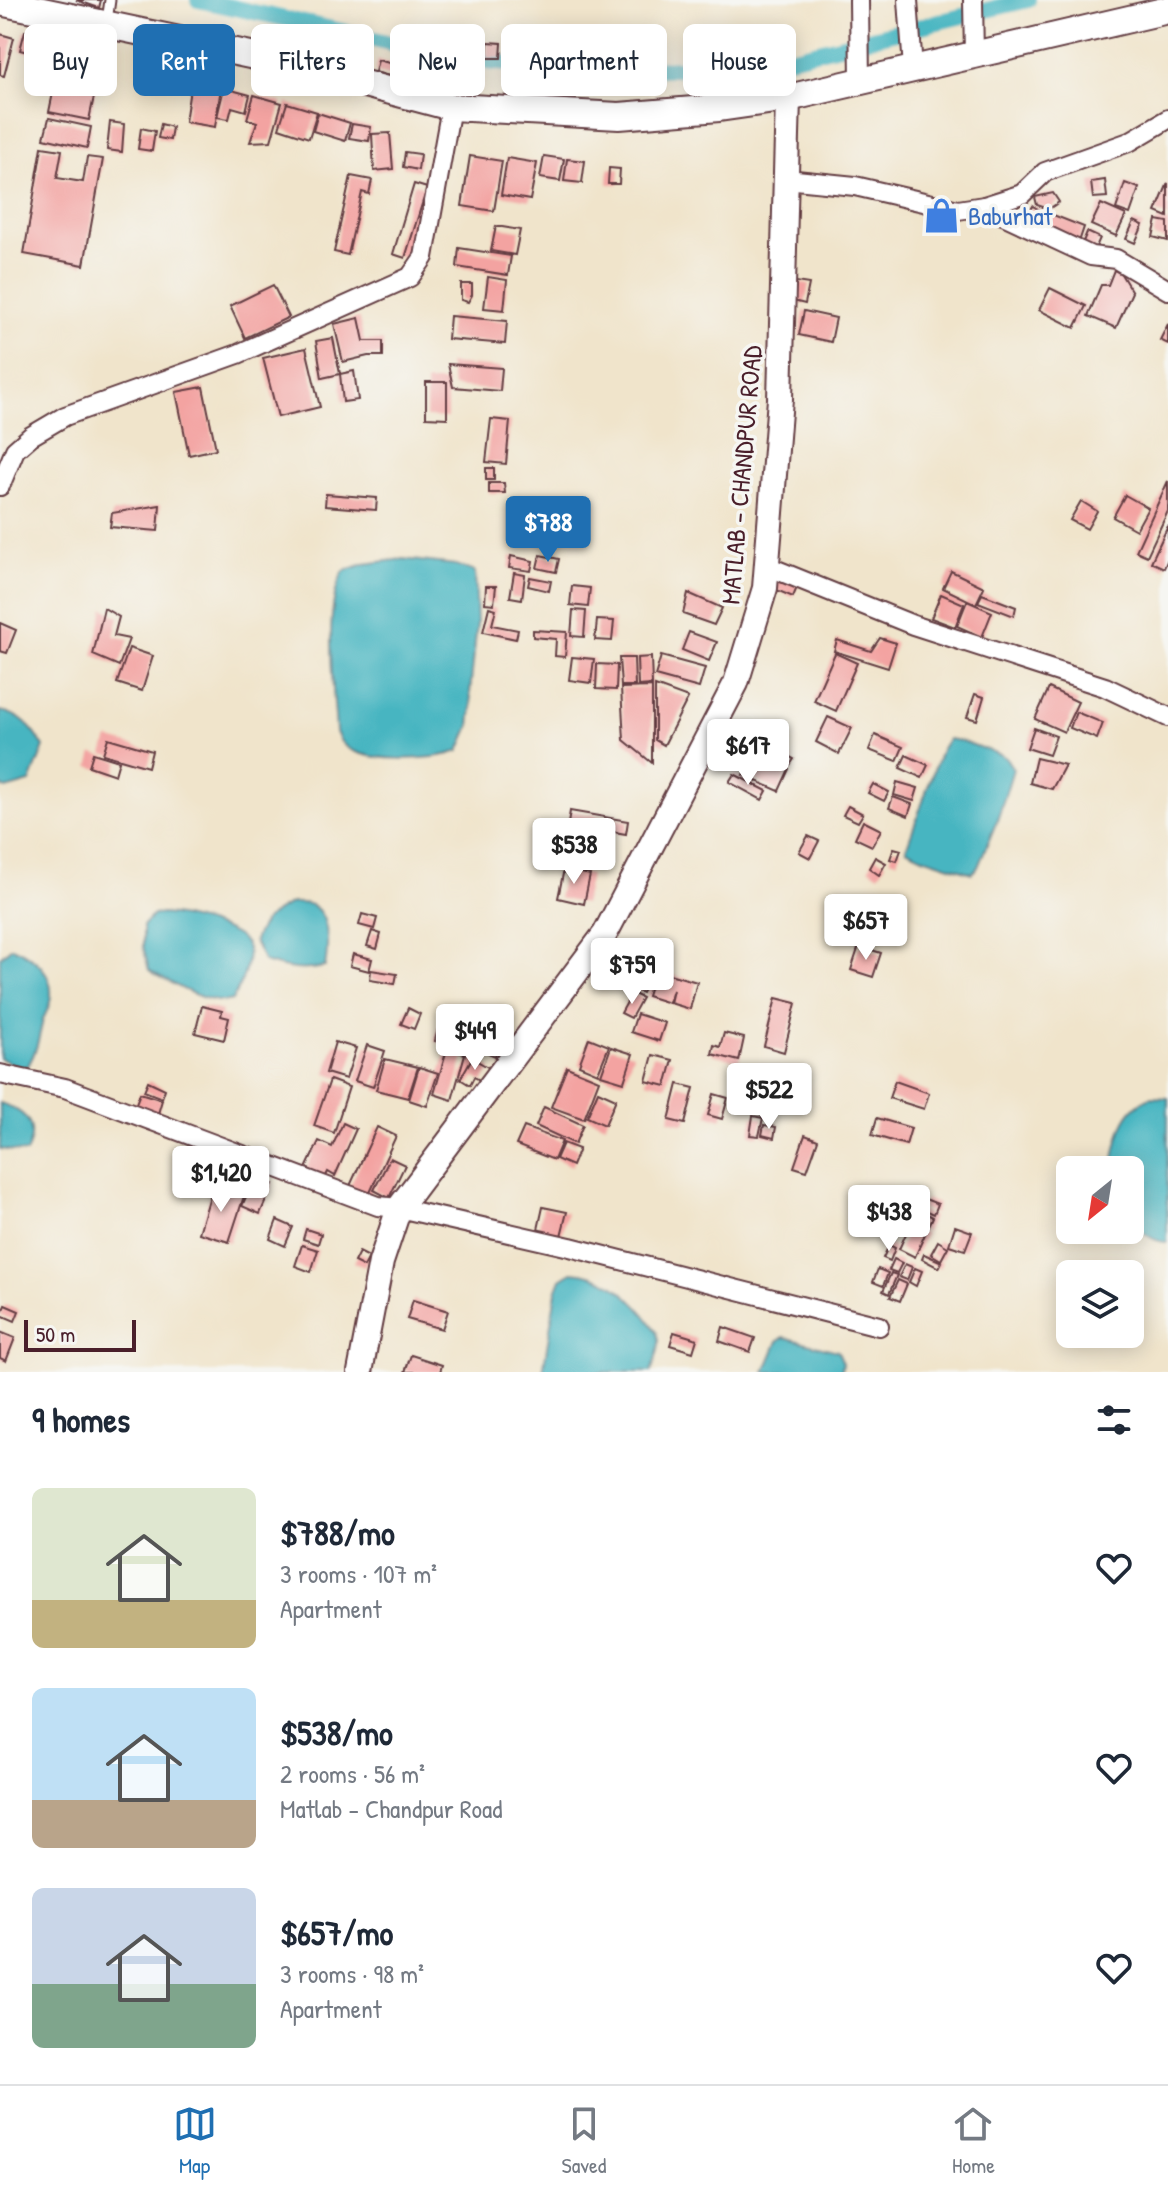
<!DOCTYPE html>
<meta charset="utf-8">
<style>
body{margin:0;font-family:"Patrick Hand",sans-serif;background:#f2f2f3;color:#1f2937;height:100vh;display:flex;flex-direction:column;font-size:30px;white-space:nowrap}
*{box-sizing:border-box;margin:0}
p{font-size:26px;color:#747a83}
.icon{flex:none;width:44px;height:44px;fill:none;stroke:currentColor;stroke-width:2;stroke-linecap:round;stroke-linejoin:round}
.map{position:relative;height:1372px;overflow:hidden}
.details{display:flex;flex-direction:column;background:#fff;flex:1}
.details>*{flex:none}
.guide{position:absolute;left:24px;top:24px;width:1120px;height:72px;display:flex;gap:16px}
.needle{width:52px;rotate:210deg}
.fabs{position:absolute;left:1056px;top:1156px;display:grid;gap:16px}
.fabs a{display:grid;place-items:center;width:88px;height:88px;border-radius:12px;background:#fff;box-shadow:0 4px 20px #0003;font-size:40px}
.scale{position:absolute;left:24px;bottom:20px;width:112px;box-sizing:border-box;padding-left:8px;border:4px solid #4a1f2b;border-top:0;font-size:22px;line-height:28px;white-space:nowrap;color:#4a1f2b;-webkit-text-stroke:6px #f6f6f2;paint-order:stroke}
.price{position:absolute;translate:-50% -68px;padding:0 18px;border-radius:8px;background:#fff;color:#222;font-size:26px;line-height:52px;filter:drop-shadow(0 2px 4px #0008)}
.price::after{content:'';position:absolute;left:50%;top:48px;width:24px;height:18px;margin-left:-12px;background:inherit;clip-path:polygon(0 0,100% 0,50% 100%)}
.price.active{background:#1f6fb2;color:#fff}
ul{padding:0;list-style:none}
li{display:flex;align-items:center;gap:24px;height:200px;padding:0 32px}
li span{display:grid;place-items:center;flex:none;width:224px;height:160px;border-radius:12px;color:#555}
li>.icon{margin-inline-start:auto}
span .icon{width:96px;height:96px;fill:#fffc;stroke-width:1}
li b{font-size:34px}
h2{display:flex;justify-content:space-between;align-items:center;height:96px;padding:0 32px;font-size:34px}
.chip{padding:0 28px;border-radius:12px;background:#fff;box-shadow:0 4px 20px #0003;font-size:28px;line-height:72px}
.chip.active{background:#1f6fb2;color:#fff}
.dock{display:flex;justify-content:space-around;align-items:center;height:112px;border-top:2px solid #e0e1e3;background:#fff;font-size:22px;color:#747a83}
.dock a{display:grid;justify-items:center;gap:4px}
.dock .active{color:#1f6fb2}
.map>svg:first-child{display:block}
.water{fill:#47b5c1;stroke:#486a76;stroke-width:2}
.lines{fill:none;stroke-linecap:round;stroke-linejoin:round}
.canal{stroke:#47b5c1;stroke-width:16}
.building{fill:#f3a3a1}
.service-casing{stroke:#633d43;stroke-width:13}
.minor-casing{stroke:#633d43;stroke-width:22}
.secondary-casing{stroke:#633d43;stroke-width:28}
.primary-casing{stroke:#633d43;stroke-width:30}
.service{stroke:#fff;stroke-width:9}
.minor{stroke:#fff;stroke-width:18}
.secondary{stroke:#fff;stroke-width:24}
.primary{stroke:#fff;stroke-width:26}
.labels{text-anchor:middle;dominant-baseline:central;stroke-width:7;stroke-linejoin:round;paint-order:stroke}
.shop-label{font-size:26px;fill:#366cbe;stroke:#f6f6f2;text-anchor:start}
.street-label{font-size:26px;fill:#4a1f2b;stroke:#f6f6f2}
</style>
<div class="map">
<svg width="1168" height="1372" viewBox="0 0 1168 1372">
<rect width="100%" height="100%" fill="#f6f6f2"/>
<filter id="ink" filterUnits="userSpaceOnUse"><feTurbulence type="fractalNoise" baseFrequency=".0125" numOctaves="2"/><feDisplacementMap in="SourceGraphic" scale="16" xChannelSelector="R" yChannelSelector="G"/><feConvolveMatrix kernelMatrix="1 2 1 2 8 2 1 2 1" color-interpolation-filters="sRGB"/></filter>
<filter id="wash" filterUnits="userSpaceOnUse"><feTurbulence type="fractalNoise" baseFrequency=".006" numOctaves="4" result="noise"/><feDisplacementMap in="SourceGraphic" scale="32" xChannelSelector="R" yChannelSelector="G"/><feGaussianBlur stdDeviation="1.8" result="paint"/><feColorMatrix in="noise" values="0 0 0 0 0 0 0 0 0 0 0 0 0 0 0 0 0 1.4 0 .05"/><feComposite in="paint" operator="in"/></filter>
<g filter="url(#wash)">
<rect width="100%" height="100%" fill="#f0e4cb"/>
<g class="water">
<path d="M403,559L456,565L475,572L477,623L470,693L472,707L470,726L459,751C435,761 360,764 342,743C339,740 338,736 336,732C334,690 322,607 344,571L364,564Z"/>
<path d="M0,711C21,714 34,730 44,747L30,782L6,789L0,785Z"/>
<path d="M948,739L962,741L1001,755L1006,758L1013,769L998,818L978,867L972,873L923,857L906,849L941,750Z"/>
<path d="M292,903C297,903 306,902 311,905C331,914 328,949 325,967C303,972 286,969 264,962L254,941C261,920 272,913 292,903Z"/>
<path d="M163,914C180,915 239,928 246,945C252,960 240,987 232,1000C209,1007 169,982 149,970L143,946V926L153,915Z"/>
<path d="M12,947C37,958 58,976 49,1006C47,1012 43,1017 42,1024C38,1041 37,1050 28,1066L21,1068L0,1058V957Z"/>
<path d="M1151,1097L1168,1098L1167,1242C1151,1242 1141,1230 1130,1220V1170H1112C1117,1141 1121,1109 1151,1097Z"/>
<path d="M0,1103C27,1112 39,1125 26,1153L0,1149Z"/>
<path d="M572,1272C604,1274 625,1291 645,1315C651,1323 659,1332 659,1342C659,1352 654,1363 651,1372H543L556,1292L561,1279Z"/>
<path d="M784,1337L838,1351L843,1363L841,1372H765L778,1341Z"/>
</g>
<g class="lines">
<path class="canal" d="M198,0L351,33L452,59L531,66L632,70L761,65L1028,0"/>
</g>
<g id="blocks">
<g class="building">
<path d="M76,0H101L99,8Z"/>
<path d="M25,31L52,38L47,57L20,50Z"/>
<path d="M0,34L14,38L4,76L0,75Z"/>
<path d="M467,40L482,41V58L466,57Z"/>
<path d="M488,42L502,43L501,58H487Z"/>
<path d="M319,47L326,52L320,61L313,57Z"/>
<path d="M378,60L415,70L411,82L375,72Z"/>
<path d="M58,69L98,78L89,120L49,112Z"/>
<path d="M423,71L456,82L452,93L420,82Z"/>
<path d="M192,76L222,81L215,127L185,122Z"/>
<path d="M224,88L250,95L246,111L232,107L229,119L217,117Z"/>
<path d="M254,95L282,103L271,141L250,142L257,122L247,119Z"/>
<path d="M287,103L317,112L309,138L279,128Z"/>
<path d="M318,113L350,123L345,141L313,131Z"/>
<path d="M49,118L91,127L87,148L44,138Z"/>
<path d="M110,122L124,124L122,152L107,150Z"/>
<path d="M161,124L172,127L170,140L158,138Z"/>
<path d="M352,124L371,127L369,141L349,138Z"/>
<path d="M141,128L155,131L152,151L138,149Z"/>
<path d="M390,133L393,169L374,171L372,134Z"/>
<path d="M42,147L62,150L57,178L83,182L87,157L103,159L84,265L24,254Z"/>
<path d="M405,152L420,154L418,170L403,167Z"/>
<path d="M470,156L502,161L494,211L462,206Z"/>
<path d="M544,156L564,159L560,181L540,178Z"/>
<path d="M507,158L537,163L530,200L501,195Z"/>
<path d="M567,159L585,161L582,183L564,181Z"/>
<path d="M609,168L620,169L619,184H608Z"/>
<path d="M351,176L372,180L369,194L362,192L348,255L334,252Z"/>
<path d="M1105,180L1107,197L1093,198L1091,182Z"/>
<path d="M1125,183L1139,188L1130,214L1116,209Z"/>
<path d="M1168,183V217L1156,212Z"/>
<path d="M414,184L427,188L405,258L393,254Z"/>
<path d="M1053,193L1059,202L1049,209L1037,205L1035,197Z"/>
<path d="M1101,204L1126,215L1116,236L1091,225Z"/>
<path d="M1033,206L1041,211L1033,224L1025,220Z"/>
<path d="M1043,211L1084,227L1079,242L1037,226Z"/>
<path d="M1157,220L1168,222V241L1153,237Z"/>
<path d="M1134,221L1143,225L1135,243L1126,239Z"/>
<path d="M496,226L520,230L515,255L491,251Z"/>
<path d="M1087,232L1100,238L1093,254L1080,249Z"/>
<path d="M459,248L511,256L508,275L457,267Z"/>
<path d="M1114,270L1121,274L1132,292L1116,328L1088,316L1101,285H1108Z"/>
<path d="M488,277L507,280L504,310L484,308Z"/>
<path d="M796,282L809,284L805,304L793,301Z"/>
<path d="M461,284H472V295L468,302L461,300Z"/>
<path d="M273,285L289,317L245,338L230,306Z"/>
<path d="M1050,288L1086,306L1075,328L1039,310Z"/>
<path d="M804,311L836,318L831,342L799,335Z"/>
<path d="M450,316L507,321L505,344L448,339Z"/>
<path d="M359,318L364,341H383V356H368L343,362L334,324Z"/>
<path d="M1168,324V344L1160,340Z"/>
<path d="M333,338L340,374L354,371L358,400L343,402L340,374L322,378L316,341Z"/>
<path d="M306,348L320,407L278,417L263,358Z"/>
<path d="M448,364L502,368L500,391L453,387Z"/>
<path d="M426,382H447V418L426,417Z"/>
<path d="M203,387L216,449L189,455L176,392Z"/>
<path d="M491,419L510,421L506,464L486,462Z"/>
<rect x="486" y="468" width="8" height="12"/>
<path d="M1168,481V511L1147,556L1136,551Z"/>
<path d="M489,483H504L505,493H489Z"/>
<path d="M326,494L377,498L376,510L325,506Z"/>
<path d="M1125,495L1148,508L1136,530L1113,517Z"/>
<path d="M1081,501L1097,511L1087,529L1070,520Z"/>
<path d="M160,505L158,531L110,527L112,513Z"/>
<path d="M548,526L564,531L562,540L545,535Z"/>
<path d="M1168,526V559L1164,568L1151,562Z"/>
<path d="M540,555L559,559L556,572L537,568Z"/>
<path d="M511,556L533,561L531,571L509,568Z"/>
<path d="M951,571L984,587L976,604L943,588Z"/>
<path d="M514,573L525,575L522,599L510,597Z"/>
<path d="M530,577L551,581L549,591L528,586Z"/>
<path d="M779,577L798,585L793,597L774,589Z"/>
<path d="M486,586H496L494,604L485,603Z"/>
<path d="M572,586L590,588L588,607L570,605Z"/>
<path d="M688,593L722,608L714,625L683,614Z"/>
<path d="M941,594L964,604L955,627L931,618Z"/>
<path d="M982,594L1016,607L1014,616L978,602Z"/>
<path d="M967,601L992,612L982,637L957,626Z"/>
<path d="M489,607L496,609L492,625L518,630L516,639L483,632Z"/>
<path d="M104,608L119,617L114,636L129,639L119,666L93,655Z"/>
<path d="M573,610L586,611L584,637L571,636Z"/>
<path d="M597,620L614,621L612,641L595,640Z"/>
<path d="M0,623L16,630L7,653L0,651Z"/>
<path d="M533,630L567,632L565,657L555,656L556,639L533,637Z"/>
<path d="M689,632L717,642L709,661L682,650Z"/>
<path d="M880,638L896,643L888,668L834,651L837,640L871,651Z"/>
<path d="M129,648L153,656L142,691L117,683Z"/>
<path d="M835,653L857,663L836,711L814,701Z"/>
<path d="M661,656L705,668L699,688L655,676Z"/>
<path d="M572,657L594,659L591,683L569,680Z"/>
<path d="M651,657L652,685L638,686L637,658Z"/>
<path d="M619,658H634L635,686H621Z"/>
<path d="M597,664L617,665L616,690L596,689Z"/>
<path d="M655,686L688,698L664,745L655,740Z"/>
<path d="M652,687V763L624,740L621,688Z"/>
<path d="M1049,688L1078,702L1064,732L1035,719Z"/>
<path d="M975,694L984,697L977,720L967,717Z"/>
<path d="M1076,712L1103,723L1097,739L1070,728Z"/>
<path d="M828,717L852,728L839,754L816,742Z"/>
<path d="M1034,728L1056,736L1049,755L1027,748Z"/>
<path d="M875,735L903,747L897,761L869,750Z"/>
<path d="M108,738L152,751L148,767L103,754Z"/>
<path d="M773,748L794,759L790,765L770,754Z"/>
<path d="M93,753L119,761L115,775L89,766Z"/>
<path d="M754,753L789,769L779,791L743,775Z"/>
<path d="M906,755L928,765L922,778L900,768Z"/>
<path d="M1036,758L1065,765L1052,789L1030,783Z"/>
<path d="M734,774L767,791L762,800L729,782Z"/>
<path d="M897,782L918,788L914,801L894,795Z"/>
<path d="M873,784L889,792L884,801L868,793Z"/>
<path d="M893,797L912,804L908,816L889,808Z"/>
<path d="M848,806L863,814L858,822L843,815Z"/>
<path d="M570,811L628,821L626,834L568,824Z"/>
<path d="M863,821L881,830L872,846L855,838Z"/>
<path d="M548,823L566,826L560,863L542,860Z"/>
<path d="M569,827L603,833L598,859L564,853Z"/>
<path d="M808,836L819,841L810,858L799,852Z"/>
<path d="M894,848L901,850L897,861L890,859Z"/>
<path d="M875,857L886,863L879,875L869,868Z"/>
<path d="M564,869L590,875L584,904L558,898Z"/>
<path d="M362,914L377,918L374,929L359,925Z"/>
<path d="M372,931L381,934L377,949L367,946Z"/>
<path d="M859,946L881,953L873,977L851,970Z"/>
<path d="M353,954L372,959L369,971L350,966Z"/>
<path d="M643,965L654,970L642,993L631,987Z"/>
<path d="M371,970L397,974L395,984L370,980Z"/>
<path d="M655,970L697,982L690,1009L670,1003L673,990L669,1003L647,996Z"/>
<path d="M632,993L642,998L631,1018L621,1013Z"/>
<path d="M776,998L796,1003L784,1052L764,1046Z"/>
<path d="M202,1006L222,1011L221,1016L229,1018L224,1040L195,1033Z"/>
<path d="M408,1008L420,1014L414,1029L401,1024Z"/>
<path d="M443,1008L464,1014L457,1039L467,1014L482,1020L471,1048L456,1042L455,1046L435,1041Z"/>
<path d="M637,1014L665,1023L659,1041L631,1032Z"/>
<path d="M485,1021L506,1029L495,1056L474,1047Z"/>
<path d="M724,1033L744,1038L739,1061L712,1054L714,1045L720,1047Z"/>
<path d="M589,1038L609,1046L598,1073L579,1065Z"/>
<path d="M335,1042L356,1048L346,1079L326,1073Z"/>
<path d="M367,1045L385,1051L373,1087L355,1081Z"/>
<path d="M611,1047L633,1054L624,1082L601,1075Z"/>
<path d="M447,1049L465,1054L452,1100L434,1094Z"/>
<path d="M653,1055L673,1060L666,1086L646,1081Z"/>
<path d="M472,1058L491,1069L483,1082L474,1077L470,1085L460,1079Z"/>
<path d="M385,1059L418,1067L408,1098L376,1090Z"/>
<path d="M419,1067L438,1073L427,1106L409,1100Z"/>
<path d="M567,1067L599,1080L584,1119L551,1107Z"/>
<path d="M330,1080L349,1087L334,1133L314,1126Z"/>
<path d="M148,1081L165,1089L162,1098L144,1091Z"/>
<path d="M895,1081L929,1093L924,1109L889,1098Z"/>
<path d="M678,1084L694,1088L685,1124L669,1120Z"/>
<path d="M780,1084L787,1086L781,1107L773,1105Z"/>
<path d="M598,1091L616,1099L605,1125L587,1117Z"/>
<path d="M140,1093L162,1100L157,1117L134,1109Z"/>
<path d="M714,1094L728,1098L722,1119L708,1115Z"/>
<path d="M544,1107L583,1125L575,1144L536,1126Z"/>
<path d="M753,1116L763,1118L759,1136L750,1135Z"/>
<path d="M877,1118L911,1128L906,1145L872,1135Z"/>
<path d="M343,1123L356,1129L335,1176L328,1172L323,1182L304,1173L319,1141L332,1147Z"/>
<path d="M764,1125L776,1127L774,1138L762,1135Z"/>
<path d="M377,1127L396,1136L368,1197L349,1188Z"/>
<path d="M524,1127L562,1141L554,1160L516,1145Z"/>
<path d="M805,1135L818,1140L807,1171L794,1167Z"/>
<path d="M563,1143L579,1149L572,1166L556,1159Z"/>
<path d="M390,1158L405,1165L389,1198L374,1190Z"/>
<path d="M255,1176L273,1184L260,1214L242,1206Z"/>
<path d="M213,1186L244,1196L229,1242L199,1233Z"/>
<path d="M925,1199L938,1204L934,1214L921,1208Z"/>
<path d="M543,1207L567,1212L560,1240L537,1234Z"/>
<path d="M921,1211L933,1217L926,1232L913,1226Z"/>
<path d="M277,1220L293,1227L285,1246L270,1239Z"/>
<path d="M955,1226L972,1232L965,1250L949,1245Z"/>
<path d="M909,1227L925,1234L915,1257L899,1249Z"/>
<path d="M306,1229L321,1234L318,1244L303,1239Z"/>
<path d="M938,1241L948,1247L941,1260L931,1254Z"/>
<path d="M302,1245L318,1250L311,1272L295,1266Z"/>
<path d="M889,1245L895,1248L890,1261L883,1258Z"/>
<path d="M359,1252L369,1257L364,1267L354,1262Z"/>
<path d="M924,1254L942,1262L939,1268L922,1259Z"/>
<path d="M894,1259L902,1263L897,1273L889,1270Z"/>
<path d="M905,1264L912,1267L907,1280L899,1277Z"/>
<path d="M915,1268L922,1271L916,1286L909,1282Z"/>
<path d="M878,1269L888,1273L883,1286L873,1282Z"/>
<path d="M891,1273L897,1275L889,1294L883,1291Z"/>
<path d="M898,1280L907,1284L900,1301L890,1297Z"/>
<path d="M413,1300L448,1311L442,1329L407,1319Z"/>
<path d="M5,1305L19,1311L15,1321L1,1315Z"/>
<path d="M723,1327L755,1338L750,1352L719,1341Z"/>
<path d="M0,1332L15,1338L6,1361L0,1358Z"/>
<path d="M674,1332L697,1339L693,1352L670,1345Z"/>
<path d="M411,1355L442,1365L440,1372H405Z"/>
</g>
</g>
</g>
<g filter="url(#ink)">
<use href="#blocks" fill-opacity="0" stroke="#633d43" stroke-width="2"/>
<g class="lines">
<defs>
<path id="service" d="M107,21L110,0"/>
<g id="minor">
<path d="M859,0L860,82"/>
<path d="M908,0L913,69"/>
<path d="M973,0L974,55"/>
<path d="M786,179L855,186L958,210L984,206L1022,194L1045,172L1129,142L1168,119"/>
<path d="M984,206L1091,256L1116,259L1168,290"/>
<path d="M0,486L15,450L31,436L65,416L238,354L410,277L424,257L451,107"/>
<path d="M767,566L913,625L1105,687L1168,717"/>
<path d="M0,1074L65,1088L378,1206L399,1208L570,1247L879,1326"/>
</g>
<path id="secondary" d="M360,1372L381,1262L399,1208L605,934L736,683L765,588L780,399L788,98"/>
<path id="primary" d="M0,2L274,60L451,107L619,116L719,108L788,98L1168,10"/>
</defs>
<use href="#service" class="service-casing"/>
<use href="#minor" class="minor-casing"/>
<use href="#secondary" class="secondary-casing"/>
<use href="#primary" class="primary-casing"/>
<use href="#service" class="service"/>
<use href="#minor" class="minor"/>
<use href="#secondary" class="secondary"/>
<use href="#primary" class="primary"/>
</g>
</g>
<defs>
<symbol id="shop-bare" viewBox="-9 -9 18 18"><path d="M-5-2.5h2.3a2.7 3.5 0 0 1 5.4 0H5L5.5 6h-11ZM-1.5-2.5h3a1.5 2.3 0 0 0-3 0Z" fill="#3f7fe0" stroke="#f6f6f2" stroke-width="2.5" paint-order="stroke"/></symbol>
</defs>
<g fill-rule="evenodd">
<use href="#shop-bare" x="916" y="190" width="51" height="51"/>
</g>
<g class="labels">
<g class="shop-label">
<text x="968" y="215">Baburhat</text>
</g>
<g class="street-label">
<text transform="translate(741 475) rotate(-85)">MATLAB - CHANDPUR ROAD</text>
</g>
</g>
</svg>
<div class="fabs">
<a><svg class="needle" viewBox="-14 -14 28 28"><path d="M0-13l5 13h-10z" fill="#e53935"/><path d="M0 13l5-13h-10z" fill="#747a83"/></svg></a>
<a><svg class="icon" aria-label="layers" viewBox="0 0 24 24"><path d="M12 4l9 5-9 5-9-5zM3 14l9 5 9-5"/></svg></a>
</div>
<div class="scale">50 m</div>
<b class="price active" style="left:548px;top:564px">$788</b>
<b class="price" style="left:748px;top:787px">$617</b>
<b class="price" style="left:574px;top:886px">$538</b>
<b class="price" style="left:866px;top:962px">$657</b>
<b class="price" style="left:632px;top:1006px">$759</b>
<b class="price" style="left:475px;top:1072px">$449</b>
<b class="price" style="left:769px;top:1131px">$522</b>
<b class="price" style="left:221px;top:1214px">$1,420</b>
<b class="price" style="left:889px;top:1253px">$438</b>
<div class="guide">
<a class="chip">Buy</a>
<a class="chip active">Rent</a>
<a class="chip">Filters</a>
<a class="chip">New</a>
<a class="chip">Apartment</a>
<a class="chip">House</a>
</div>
</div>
<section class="details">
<h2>9 homes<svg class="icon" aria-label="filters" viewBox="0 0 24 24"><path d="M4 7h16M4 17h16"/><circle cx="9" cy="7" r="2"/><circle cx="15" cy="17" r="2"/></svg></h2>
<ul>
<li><span style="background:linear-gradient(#dfe7d0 70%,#c2b280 0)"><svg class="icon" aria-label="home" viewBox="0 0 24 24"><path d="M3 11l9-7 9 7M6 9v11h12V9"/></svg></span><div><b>$788/mo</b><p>3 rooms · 107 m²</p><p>Apartment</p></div><svg class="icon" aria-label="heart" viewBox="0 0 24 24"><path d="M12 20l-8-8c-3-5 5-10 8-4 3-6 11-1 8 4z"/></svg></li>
<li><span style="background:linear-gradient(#bfe0f5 70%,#b9a48a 0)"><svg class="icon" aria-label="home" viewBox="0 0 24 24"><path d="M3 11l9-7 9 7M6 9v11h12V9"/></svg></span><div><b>$538/mo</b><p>2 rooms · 56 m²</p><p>Matlab - Chandpur Road</p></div><svg class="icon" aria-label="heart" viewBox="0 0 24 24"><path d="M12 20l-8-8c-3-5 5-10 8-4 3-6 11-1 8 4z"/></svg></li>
<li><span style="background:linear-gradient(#c9d6e8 60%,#7fa58c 0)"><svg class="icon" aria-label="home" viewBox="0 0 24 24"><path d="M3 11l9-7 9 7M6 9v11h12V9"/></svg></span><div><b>$657/mo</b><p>3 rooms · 98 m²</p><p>Apartment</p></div><svg class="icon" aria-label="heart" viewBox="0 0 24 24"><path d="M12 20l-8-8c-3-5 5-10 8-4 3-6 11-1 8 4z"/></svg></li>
</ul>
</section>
<nav class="dock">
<a class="active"><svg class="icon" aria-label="map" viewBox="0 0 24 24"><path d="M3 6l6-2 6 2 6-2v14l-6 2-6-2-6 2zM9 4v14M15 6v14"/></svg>Map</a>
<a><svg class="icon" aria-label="saved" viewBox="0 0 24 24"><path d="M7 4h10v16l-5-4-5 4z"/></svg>Saved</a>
<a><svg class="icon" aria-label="home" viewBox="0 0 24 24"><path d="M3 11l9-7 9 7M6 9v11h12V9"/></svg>Home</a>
</nav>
